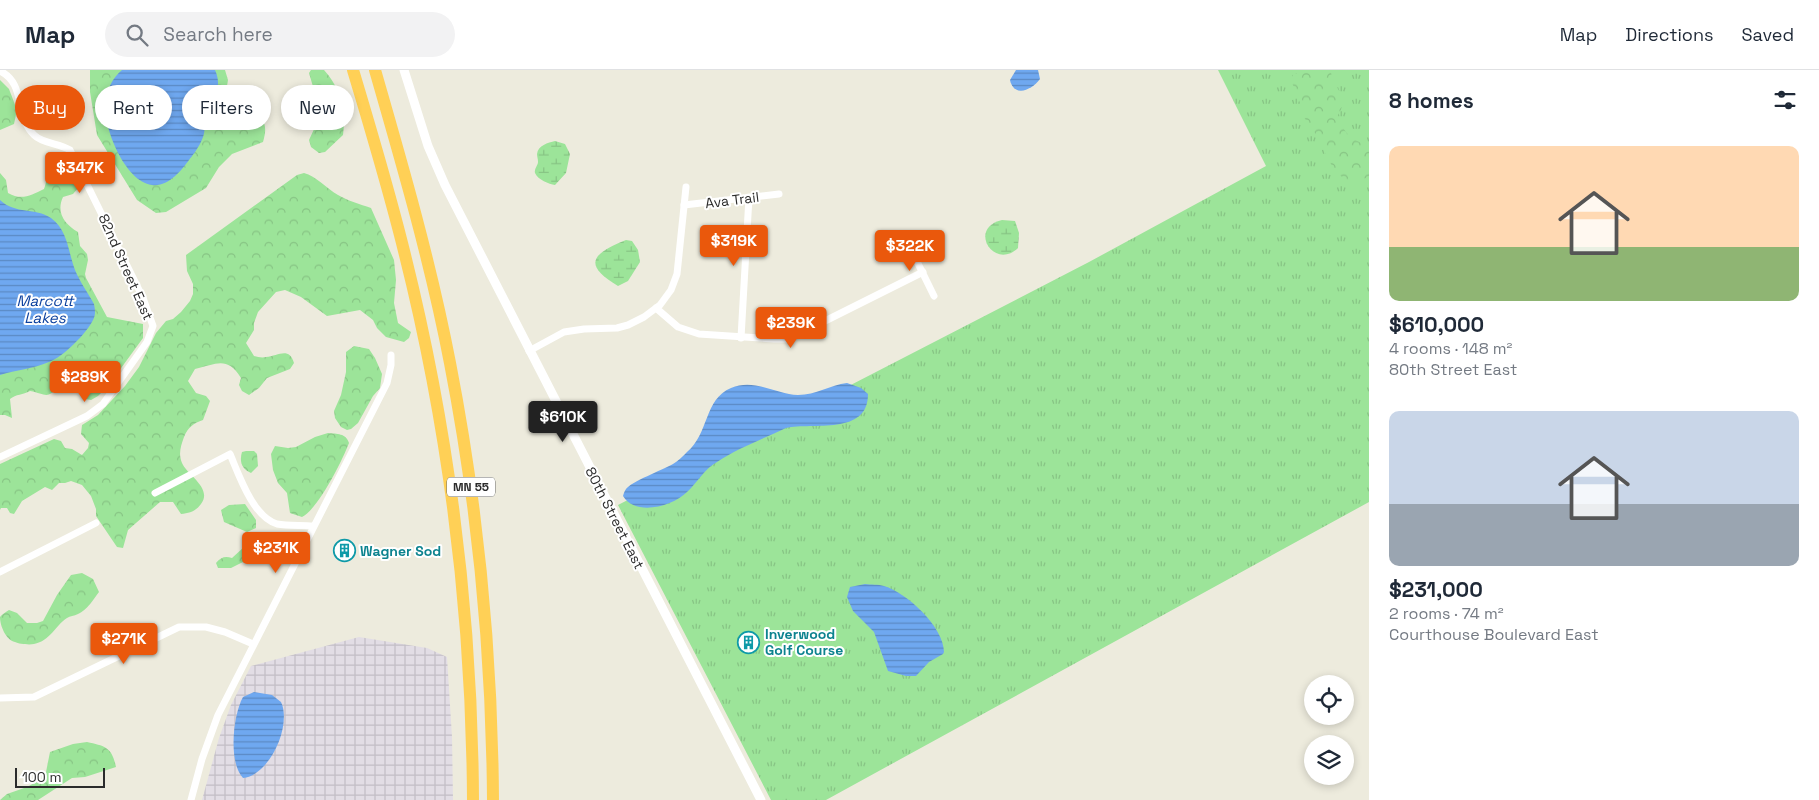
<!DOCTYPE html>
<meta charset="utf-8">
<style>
body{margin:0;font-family:"Space Grotesk",sans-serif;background:#f2f2f3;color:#1f2937;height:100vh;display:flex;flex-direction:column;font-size:19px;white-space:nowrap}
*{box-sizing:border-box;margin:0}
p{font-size:16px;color:#747a83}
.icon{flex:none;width:28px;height:28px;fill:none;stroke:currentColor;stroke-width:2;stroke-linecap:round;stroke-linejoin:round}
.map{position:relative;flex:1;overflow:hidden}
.drawer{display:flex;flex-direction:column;background:#fff;width:450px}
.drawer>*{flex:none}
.hud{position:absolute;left:15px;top:15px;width:475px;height:45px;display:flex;gap:10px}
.buttons{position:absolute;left:1304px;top:605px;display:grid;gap:10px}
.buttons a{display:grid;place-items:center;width:50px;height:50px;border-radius:50%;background:#fff;box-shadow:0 2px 8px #0003;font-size:25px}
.scale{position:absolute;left:15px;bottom:12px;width:90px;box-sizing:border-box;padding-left:5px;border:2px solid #2b2b2b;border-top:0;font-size:14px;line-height:18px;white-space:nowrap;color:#2b2b2b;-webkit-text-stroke:4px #fff;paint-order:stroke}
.price{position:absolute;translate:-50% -42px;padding:0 11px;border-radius:5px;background:#ea580c;color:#fff;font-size:16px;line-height:32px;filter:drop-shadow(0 1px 2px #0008)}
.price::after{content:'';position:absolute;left:50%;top:30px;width:15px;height:11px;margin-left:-8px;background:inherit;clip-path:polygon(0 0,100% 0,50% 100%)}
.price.selected{background:#222;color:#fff}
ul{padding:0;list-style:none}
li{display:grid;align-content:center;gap:10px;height:265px;padding:0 20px}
li span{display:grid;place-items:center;height:155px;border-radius:10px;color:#555}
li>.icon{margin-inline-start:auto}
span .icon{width:90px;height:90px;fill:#fffc;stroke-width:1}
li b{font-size:21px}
h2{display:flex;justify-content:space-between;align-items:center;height:60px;padding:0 20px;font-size:21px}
.chip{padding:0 18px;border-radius:22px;background:#fff;box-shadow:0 2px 8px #0003;font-size:18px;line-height:45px}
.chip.selected{background:#ea580c;color:#fff}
header{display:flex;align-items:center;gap:30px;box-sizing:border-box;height:70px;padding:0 25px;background:#fff;border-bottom:1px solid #e0e1e3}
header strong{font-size:24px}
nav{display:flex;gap:28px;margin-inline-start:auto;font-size:18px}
.search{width:350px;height:45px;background:#f2f2f3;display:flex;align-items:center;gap:12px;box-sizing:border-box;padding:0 18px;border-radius:28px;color:#747a83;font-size:19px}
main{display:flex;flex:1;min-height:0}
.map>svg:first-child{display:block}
.industrial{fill:url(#industrial-grid)}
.grass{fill:url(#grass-tufts)}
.forest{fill:url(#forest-crowns)}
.wetland{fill:url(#wetland-marsh)}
.water{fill:url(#water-rules)}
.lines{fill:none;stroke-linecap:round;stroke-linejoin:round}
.minor{stroke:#fff;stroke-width:7}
.tertiary{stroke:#fff;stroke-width:9}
.motorway{stroke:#ffd056;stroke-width:12}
.labels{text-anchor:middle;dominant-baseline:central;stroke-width:4;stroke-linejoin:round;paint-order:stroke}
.shield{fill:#fff;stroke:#6b6b6b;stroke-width:1}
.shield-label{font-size:12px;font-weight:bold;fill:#2b2b2b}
.street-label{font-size:14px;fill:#2b2b2b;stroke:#fff}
.culture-label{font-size:14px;font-weight:bold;fill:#0d838f;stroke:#fff;text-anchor:start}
.water-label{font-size:15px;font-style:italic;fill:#0c419e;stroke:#fff}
</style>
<header>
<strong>Map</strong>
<div class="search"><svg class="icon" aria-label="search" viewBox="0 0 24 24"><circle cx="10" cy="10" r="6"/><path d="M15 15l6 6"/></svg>Search here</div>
<nav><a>Map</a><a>Directions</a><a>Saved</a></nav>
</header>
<main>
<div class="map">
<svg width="1369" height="730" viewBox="0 0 1369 730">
<defs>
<pattern id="industrial-grid" width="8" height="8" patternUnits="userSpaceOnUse" patternTransform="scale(1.25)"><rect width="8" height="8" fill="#e2dde5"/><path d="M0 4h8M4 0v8" fill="none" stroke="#c2bec5"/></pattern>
<pattern id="grass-tufts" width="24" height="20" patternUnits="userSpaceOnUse" patternTransform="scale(1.25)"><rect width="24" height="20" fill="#9ce499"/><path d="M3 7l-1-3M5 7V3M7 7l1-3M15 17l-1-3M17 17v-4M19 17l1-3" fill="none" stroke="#87c484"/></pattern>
<pattern id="forest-crowns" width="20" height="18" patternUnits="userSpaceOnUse" patternTransform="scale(1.25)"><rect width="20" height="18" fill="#9ce499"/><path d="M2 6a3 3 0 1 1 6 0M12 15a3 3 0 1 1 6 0" fill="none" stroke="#87c484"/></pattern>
<pattern id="wetland-marsh" width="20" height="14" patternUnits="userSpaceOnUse" patternTransform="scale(1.25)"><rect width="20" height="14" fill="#9ce499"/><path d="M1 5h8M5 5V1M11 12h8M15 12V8" fill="none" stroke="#87c484"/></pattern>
<pattern id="water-rules" width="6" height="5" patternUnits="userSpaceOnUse" patternTransform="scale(1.25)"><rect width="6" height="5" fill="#6fa8f0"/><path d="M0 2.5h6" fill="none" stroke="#5b89c3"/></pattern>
</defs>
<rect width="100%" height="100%" fill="#edebdd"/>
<path class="industrial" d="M359,567L427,578L447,587L452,667L453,730H202L219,668L231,635L251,596Z"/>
<path class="grass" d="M1218,0H1369V432L826,730H771L618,435L1089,192L1266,96Z"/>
<g class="forest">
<path d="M90,0H225L228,10L227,16C234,23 241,29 248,35C262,47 269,52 263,72L232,84L219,97L206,118L166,142L156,143L137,130L97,65L90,22Z"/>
<path d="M311,0H324C337,14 341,29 348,47L344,55L343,65L325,82L319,83L311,77L309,70L321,44L309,3Z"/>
<path d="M1307,0H1331C1331,19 1352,24 1338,45C1343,63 1352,71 1369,75V107L1348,114L1332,96L1315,63L1301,43L1300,33L1291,10L1293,4H1299Z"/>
<path d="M0,10L9,19L17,40L14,54L0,60Z"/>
<path d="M60,88L70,94L78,109L79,117L73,124L63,127C56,142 64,154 78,162L80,176L87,184L88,190L85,204L86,208L107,247L143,254V268L108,316L98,326L91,330L85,329L77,316L67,311L59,313V316C47,330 46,324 30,321C23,325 16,324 10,329L12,348L5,345H0V103L6,110L8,123C22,131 31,125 44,119C50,105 42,93 60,88Z"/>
<path d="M304,103C316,106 326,118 338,125C348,131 360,134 371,138L394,190L396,210L394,233L398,253L411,262L409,268L404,272L386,267L377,258L373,250L360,240L327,246L301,227L285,220L276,222L258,242L254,253V260L246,273L254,286C258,287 262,288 266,287C278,286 289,276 294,293L290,299L267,308L259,318L249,325L242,321L239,315L241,308C227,286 217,294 195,299L188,311L196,323L206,326L210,331L203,350C194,353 188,357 184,367C181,376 178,383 182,393C187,405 213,418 201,434C196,441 190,443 181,444L173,432H160L128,460L123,478L117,477L96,446V439L91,426L82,415L71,411L65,413H59L52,420L45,417L22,431L14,444L10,443L7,438H1L0,440V394L54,369L61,371L65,378L72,379L82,385L88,378L89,373L81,364L82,355L98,345L125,316L139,297L156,263L166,251L173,249L181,242L190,231L193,224V214L187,201L186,185L297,105Z"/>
<path d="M354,276L369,279L375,288L382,304L380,318L373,326L358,353L351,359L347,360L341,357L335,348L334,341L341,325L346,302V282Z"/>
<path d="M328,363C337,364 346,363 349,373C342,391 319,438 302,447L290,443L287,423L278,413L273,400L271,384L275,376L288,378L296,377L315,367Z"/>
<path d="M246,381H254L257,384L258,396L251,403C242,399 239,392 242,382Z"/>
<path d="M245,434L256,450V458L247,462L224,452L221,440L229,435Z"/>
<path d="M244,477L250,484L249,489L231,498H218L216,493C221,487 225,486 232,488Z"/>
<path d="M82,503L93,509L99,522C93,530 87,540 78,544C74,546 70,546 67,548C55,556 50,571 34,574C29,575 19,574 15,572C6,570 0,556 0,547C2,544 6,542 9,540L17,543L27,553H37L43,551L57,525L71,505Z"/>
<path d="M87,672C105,676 112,677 116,697L85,707L72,708L38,730H0L7,724L27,717L45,707L50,682L73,674Z"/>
</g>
<g class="wetland">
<path d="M555,71L565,74L570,84L566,103L555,115C549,114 538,110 535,103C534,99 538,95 538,92C538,89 537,86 537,84C538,75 548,73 555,71Z"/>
<path d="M1002,150L1015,151L1019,163L1018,178C994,201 967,158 1002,150Z"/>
<path d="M626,170L632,171L638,180L640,192L628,211L618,216C582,194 592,184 626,170Z"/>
</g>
<g class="water">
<path d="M122,0H215C218,7 219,13 217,20L191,32L187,36C190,46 202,46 204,56C207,66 195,83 189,90C181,101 168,117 152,115C125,112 103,57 105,33C106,21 113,7 122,0Z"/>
<path d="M1016,0H1038L1040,9C1032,20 1014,28 1010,10Z"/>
<path d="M0,130C16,145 35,137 51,148C68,160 68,182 75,200C80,212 88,223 94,234C95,239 96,245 93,250C87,263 63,287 49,292C33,299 16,300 0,305Z"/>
<path d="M847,313L861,318L868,324C868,366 813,352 786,358C763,369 738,378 717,392C704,399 698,412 687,422C673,436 636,447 623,426C624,423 624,422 626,419C631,412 662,400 673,394C678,391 683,386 687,382C709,364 704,329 731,318C754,308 776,324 798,325C816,325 830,315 847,313Z"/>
<path d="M865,514C871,515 878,514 884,516C907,523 944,557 944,582L943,584L929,592L916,606H906L888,601L874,562L853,541L847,527L850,517Z"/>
<path d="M254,622L272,625L281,632C292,655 270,705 243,708C228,692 233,645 243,627Z"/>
</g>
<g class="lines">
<g class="minor">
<path d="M0,1C26,13 15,47 34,65C43,74 59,73 70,80L143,228L153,256L147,272L103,334L87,346L0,387"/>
<path d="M684,135L779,124"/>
<path d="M906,169L934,226"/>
<path d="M656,238L678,257L699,264L774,269H787L797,265L923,202"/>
<path d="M741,268L749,127"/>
<path d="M529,281L564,262L584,259L617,258L628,255L644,247L660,235L671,220L677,204L686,117"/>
<path d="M155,423L230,384C239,405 253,447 277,454C288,456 302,455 313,456"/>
<path d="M0,502L96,453"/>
<path d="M0,628L34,627L179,557H206L225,562L253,574"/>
<path d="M191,730L202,689L218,645L387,313L391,295V285"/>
</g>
<path class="tertiary" d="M404,0L428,76L445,115L761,730"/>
<g class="motorway">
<path d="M353,0C371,60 389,120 404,181C449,360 472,546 473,730"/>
<path d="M375,0C403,97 431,194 450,293C478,437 492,584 493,730"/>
</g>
</g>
<defs>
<symbol id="building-ring" viewBox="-11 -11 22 22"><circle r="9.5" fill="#fff" stroke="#0f9aa8" stroke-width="1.5"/><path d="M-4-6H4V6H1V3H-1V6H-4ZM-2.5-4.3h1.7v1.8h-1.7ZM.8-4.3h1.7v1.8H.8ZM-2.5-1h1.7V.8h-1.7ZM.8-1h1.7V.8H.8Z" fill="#0f9aa8"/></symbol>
</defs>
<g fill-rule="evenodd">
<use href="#building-ring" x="332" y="468" width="25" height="25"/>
<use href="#building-ring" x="736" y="560" width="25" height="25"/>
</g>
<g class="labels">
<rect class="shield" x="447" y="407.5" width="48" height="19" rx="4"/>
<g class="shield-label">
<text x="471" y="417">MN 55</text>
</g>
<g class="street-label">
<text transform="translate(732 130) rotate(-7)">Ava Trail</text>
<text transform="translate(126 197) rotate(66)">82nd Street East</text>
<text transform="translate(615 448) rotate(63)">80th Street East</text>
</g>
<g class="culture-label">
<text x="360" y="481">Wagner Sod</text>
<text x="765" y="564">Inverwood<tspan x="765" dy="16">Golf Course</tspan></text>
</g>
<g class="water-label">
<text x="45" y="230">Marcott<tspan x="45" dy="17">Lakes</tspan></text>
</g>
</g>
</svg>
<div class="buttons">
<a><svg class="icon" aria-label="locate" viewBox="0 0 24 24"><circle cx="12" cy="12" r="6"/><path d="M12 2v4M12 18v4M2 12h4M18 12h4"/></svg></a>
<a><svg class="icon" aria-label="layers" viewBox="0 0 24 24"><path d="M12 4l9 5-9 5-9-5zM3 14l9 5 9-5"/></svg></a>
</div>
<div class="scale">100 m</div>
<b class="price" style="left:80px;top:124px">$347K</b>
<b class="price" style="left:734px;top:197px">$319K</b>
<b class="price" style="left:910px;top:202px">$322K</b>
<b class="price" style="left:791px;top:279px">$239K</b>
<b class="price" style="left:85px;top:333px">$289K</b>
<b class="price selected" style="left:563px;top:373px">$610K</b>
<b class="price" style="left:276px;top:504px">$231K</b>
<b class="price" style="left:124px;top:595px">$271K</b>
<div class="hud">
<a class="chip selected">Buy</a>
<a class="chip">Rent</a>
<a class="chip">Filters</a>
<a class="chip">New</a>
</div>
</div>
<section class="drawer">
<h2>8 homes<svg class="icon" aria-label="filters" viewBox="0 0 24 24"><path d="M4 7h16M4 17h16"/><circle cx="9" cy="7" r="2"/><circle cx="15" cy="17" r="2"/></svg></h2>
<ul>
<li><span style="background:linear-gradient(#ffd9b3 65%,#8fb573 0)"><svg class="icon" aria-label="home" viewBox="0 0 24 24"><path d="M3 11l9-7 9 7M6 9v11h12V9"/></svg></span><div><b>$610,000</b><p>4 rooms · 148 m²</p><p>80th Street East</p></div></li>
<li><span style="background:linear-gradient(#c9d6e8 60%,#9aa5b1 0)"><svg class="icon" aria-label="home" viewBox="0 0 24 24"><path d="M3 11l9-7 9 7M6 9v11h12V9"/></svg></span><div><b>$231,000</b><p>2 rooms · 74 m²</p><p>Courthouse Boulevard East</p></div></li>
</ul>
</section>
</main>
